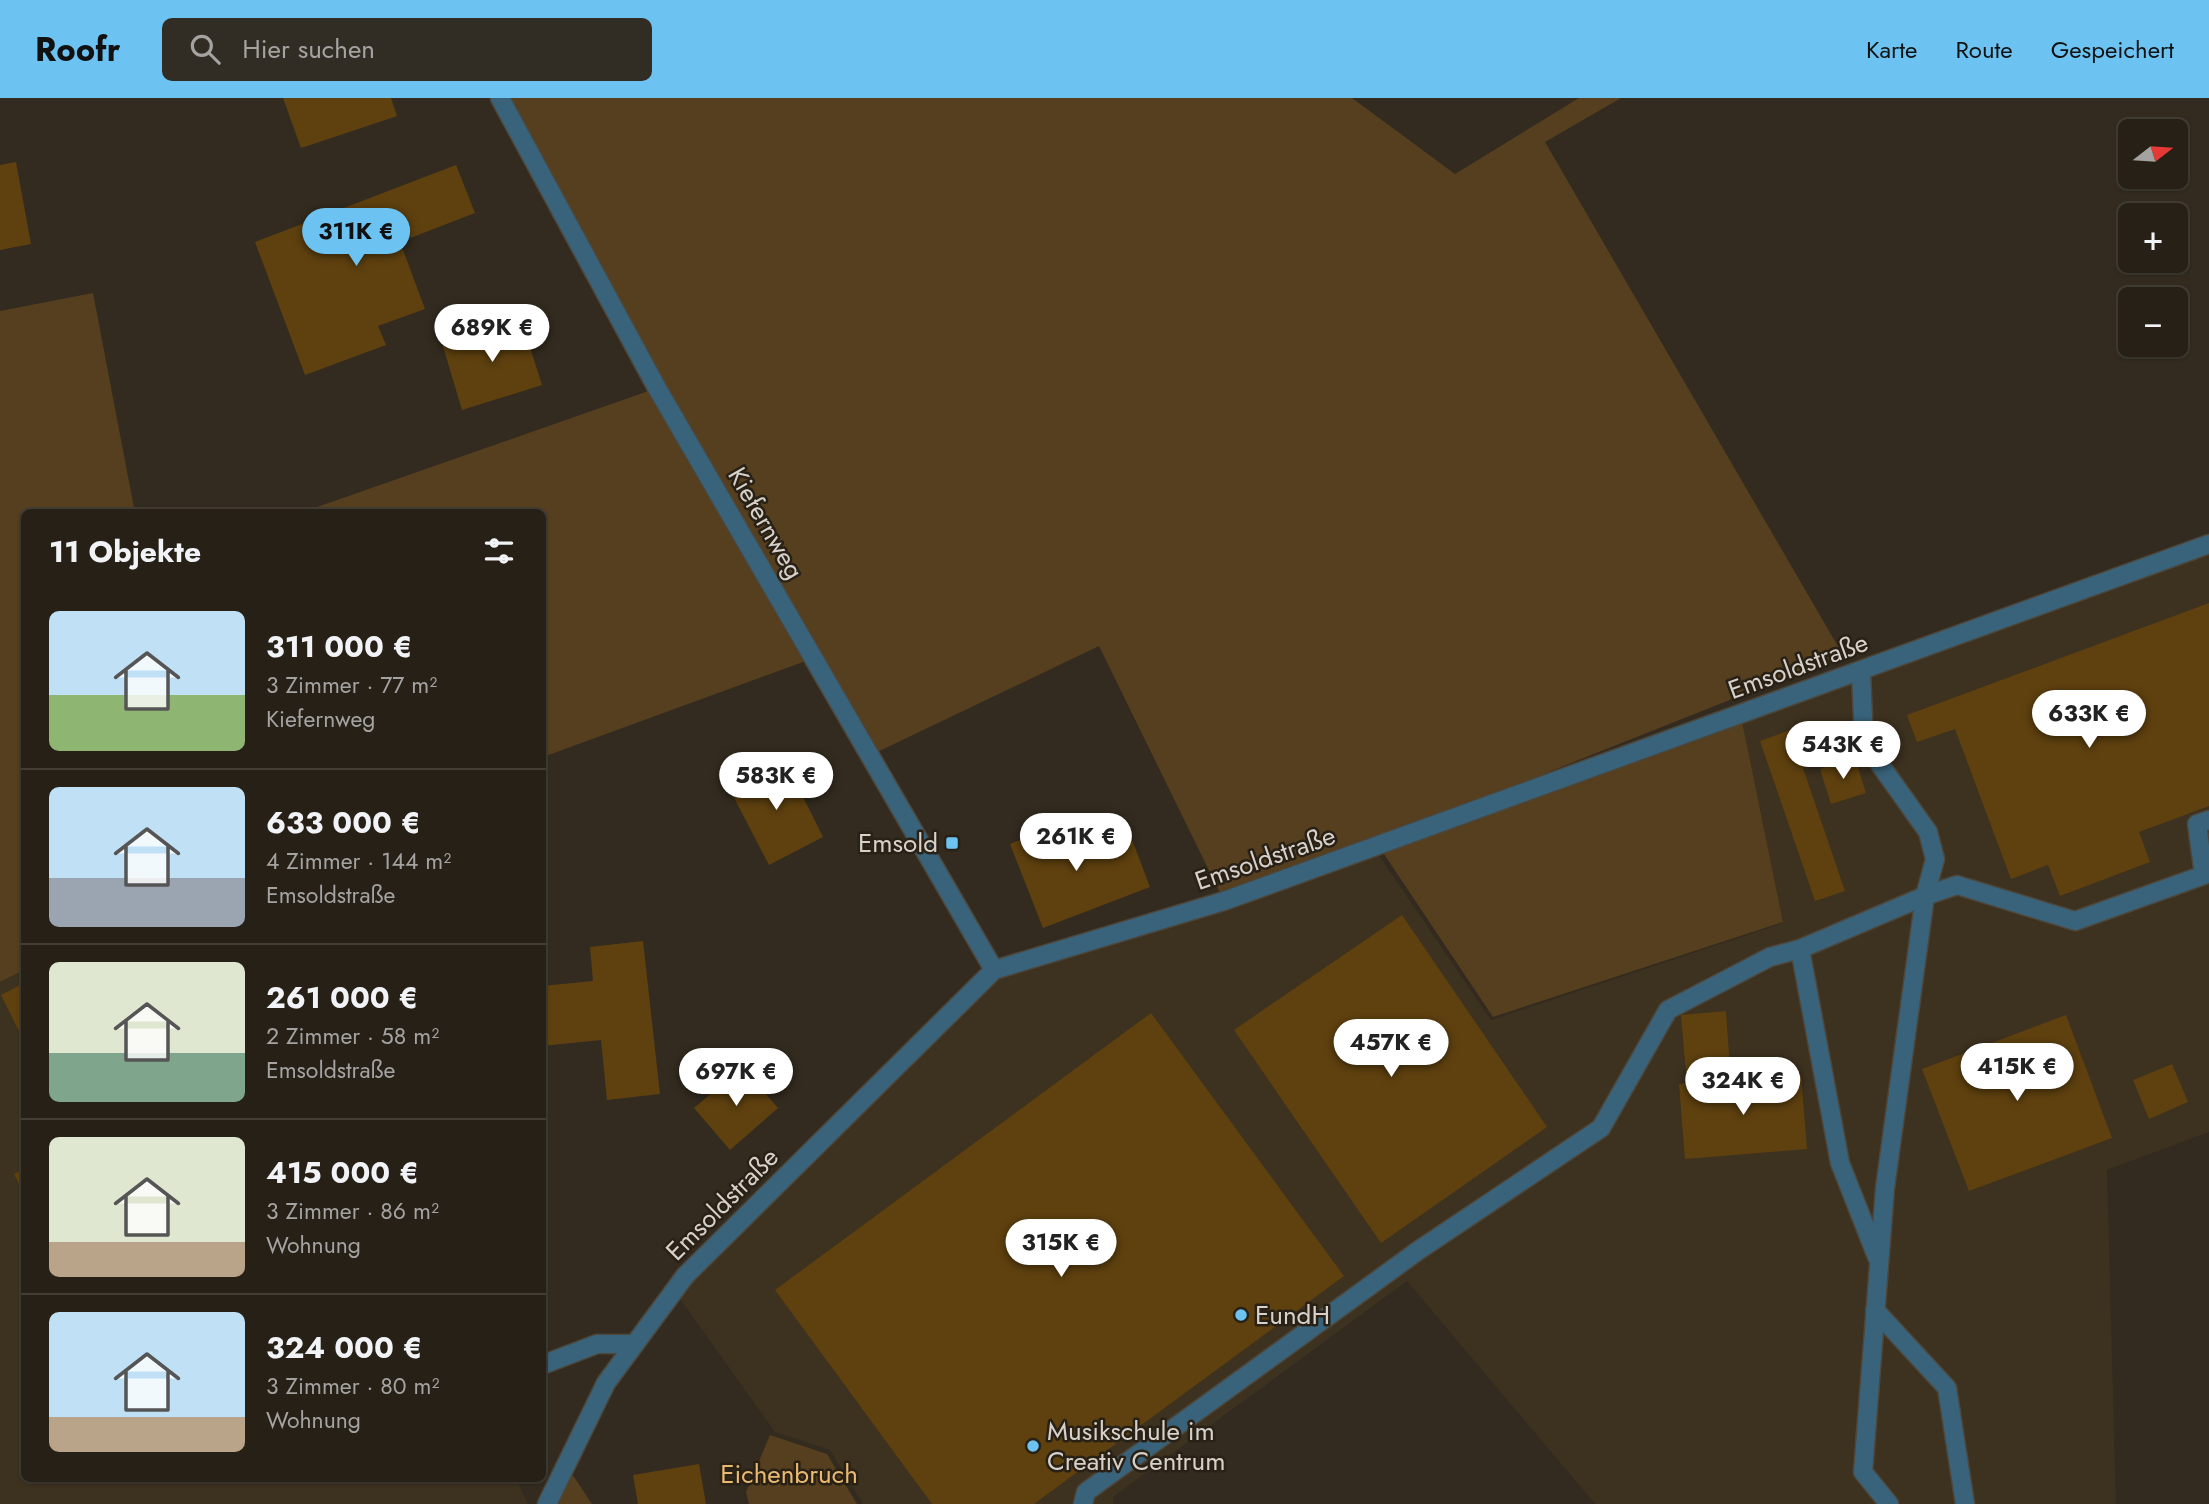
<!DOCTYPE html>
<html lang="de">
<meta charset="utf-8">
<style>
body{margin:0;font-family:Jost,sans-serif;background:#322d24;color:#f1f3f6;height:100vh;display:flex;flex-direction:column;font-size:26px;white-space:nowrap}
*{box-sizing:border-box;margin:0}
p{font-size:23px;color:#a4a3a1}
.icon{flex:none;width:38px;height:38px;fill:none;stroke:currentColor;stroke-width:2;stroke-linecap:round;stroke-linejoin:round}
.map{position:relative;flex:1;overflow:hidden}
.drawer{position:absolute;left:21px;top:411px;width:525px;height:973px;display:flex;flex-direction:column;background:#262017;border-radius:10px;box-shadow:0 2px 5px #0004,0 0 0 2px #423e36}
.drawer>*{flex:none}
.needle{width:46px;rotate:73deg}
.tools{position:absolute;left:2118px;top:21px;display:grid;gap:14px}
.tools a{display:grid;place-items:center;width:70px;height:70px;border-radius:10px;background:#262017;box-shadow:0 2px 5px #0004,0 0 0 2px #423e36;font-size:35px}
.price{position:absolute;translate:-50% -60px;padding:0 16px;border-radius:24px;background:#fff;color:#222;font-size:23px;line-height:46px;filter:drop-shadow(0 2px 4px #0008)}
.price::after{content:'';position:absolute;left:50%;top:42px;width:21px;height:16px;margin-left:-10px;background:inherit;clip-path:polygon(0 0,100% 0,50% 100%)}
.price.current{background:#6cc3f2;color:#111}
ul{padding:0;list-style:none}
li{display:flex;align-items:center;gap:21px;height:175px;padding:0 28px}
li+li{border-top:2px solid #423e36}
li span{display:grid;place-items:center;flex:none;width:196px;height:140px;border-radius:10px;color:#555}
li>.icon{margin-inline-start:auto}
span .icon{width:84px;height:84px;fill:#fffc;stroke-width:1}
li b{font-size:30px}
h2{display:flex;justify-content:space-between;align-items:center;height:84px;padding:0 28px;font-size:30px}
header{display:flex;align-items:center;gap:42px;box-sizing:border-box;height:98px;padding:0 35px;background:#6cc3f2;color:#111}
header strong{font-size:33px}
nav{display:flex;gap:38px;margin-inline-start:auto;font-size:24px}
.search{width:490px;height:63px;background:#322d24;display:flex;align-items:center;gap:18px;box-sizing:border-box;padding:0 24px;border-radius:10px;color:#a4a3a1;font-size:26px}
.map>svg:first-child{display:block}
.built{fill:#3d311f}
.green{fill:#553f1e}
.building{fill:#5f410f}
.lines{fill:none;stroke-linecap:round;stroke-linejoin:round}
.service-casing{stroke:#4d463a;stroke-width:21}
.minor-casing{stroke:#4d463a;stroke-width:21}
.service{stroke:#39637b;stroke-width:18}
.minor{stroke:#39637b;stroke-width:18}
.poi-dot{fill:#6cc3f2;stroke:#292116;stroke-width:2.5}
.labels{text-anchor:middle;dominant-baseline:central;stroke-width:5;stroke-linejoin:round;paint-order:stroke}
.street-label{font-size:26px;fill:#d6d1ca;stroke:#292116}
.poi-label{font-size:26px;fill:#d6d1ca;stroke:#292116;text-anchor:start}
.park-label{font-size:26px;fill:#eab971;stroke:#292116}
</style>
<header>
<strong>Roofr</strong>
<div class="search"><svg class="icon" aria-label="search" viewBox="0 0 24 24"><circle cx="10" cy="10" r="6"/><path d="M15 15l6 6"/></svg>Hier suchen</div>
<nav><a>Karte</a><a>Route</a><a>Gespeichert</a></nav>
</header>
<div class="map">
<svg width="2209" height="1406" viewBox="0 0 2209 1406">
<rect width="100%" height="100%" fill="#332b1f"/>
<g class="built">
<path d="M2209,453V1034L2107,1072L2116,1406H1595L1407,1183L1113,1399L1114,1406H863L830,1352L775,1334L678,1198L1000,877L1376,753L1491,922L1783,825L1742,623Z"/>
<path d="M24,872V1381H516L528,1406H0V884Z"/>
</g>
<g class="green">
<path d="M500,0H1352L1455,76L1579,0H1621L1545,44L1843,557L1224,803L1099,548L871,657L814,560L543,659L542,415H300L657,290Z"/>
<path d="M93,195L135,415H24V872L0,884V213Z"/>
<path d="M1742,623L1783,824L1493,919L1382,753Z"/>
<path d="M770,1337L827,1356L857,1406H749L746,1394Z"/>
<path d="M566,1367L592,1406H547Z"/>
</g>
<g class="building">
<path d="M283,0H391L397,18L301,50Z"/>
<path d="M16,64L31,146L0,152V67Z"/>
<path d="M456,67L475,115L400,144L425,211L378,228L386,247L305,277L255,144Z"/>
<path d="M521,221L542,287L462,312L442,245Z"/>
<path d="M2209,505V708L2139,734L2150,764L2060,798L2048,767L2011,781L1955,631L1917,644L1907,617Z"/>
<path d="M1790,632L1845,793L1815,803L1760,643Z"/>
<path d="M1855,660L1866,695L1831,706L1820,671Z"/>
<path d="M784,661L823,739L769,767L729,690Z"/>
<path d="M1071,722L1086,756L1131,739L1150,789L1043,830L1010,746Z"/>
<path d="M1402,817L1547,1029L1381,1145L1234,932Z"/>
<path d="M643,843L660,996L607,1002L601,942L542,948V888L593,883L590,849Z"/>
<path d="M24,885V943L1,897Z"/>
<path d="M1726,913L1730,971L1686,975L1681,917Z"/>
<path d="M1151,915L1344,1178L1034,1406H932L775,1192Z"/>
<path d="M2066,917L2112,1040L1969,1093L1922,971Z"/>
<path d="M2172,966L2188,1004L2149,1021L2133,982Z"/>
<path d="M742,969L778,1010L730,1052L694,1010Z"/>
<path d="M1801,977L1807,1051L1685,1061L1679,986Z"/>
<path d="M24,1071V1096L14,1076Z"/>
<path d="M699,1366L706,1406H638L633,1377Z"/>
</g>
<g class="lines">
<defs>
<g id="service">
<path d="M1861,574L1864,644L1928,734L1935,761L1925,798L1885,1090L1863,1374L1889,1406"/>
<path d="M1800,851L1840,1065L1877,1159"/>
<path d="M1875,1212L1947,1290L1965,1406"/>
<path d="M542,1267L597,1246H635"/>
<path d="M1083,1406L1086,1394L1419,1152L1601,1030L1668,912L1770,859L1800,851L1925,798L1957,787L2075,823L2204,777L2197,726L2209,722"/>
</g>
<g id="minor">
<path d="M500,0L657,290L994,872"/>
<path d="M547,1406L606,1285L685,1178L994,872L1224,803L2209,446"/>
</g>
</defs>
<use href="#service" class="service-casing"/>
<use href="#minor" class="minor-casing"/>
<use href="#service" class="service"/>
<use href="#minor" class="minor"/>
</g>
<g class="poi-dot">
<rect x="945" y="738" width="14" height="14" rx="3.5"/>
<circle cx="1241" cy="1217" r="7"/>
<circle cx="1033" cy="1348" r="7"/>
</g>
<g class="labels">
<g class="street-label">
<text transform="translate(766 425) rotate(60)">Kiefernweg</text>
<text transform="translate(1798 568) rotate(-20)">Emsoldstraße</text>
<text transform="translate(1265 760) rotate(-19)">Emsoldstraße</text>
<text transform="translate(722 1106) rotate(-45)">Emsoldstraße</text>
</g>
<g class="poi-label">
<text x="938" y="745" text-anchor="end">Emsold</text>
<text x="1255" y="1217">EundH</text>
<text x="1047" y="1333">Musikschule im<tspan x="1047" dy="30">Creativ Centrum</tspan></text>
</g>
<g class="park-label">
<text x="789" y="1376">Eichenbruch</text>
</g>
</g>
</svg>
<div class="tools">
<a><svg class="needle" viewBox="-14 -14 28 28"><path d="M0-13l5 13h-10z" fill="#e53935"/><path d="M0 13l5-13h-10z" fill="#a4a3a1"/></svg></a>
<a>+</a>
<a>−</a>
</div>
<b class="price current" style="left:356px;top:170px">311K €</b>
<b class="price" style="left:492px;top:266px">689K €</b>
<b class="price" style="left:2089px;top:652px">633K €</b>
<b class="price" style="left:1843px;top:683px">543K €</b>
<b class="price" style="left:776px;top:714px">583K €</b>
<b class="price" style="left:1076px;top:775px">261K €</b>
<b class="price" style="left:1391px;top:981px">457K €</b>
<b class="price" style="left:2017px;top:1005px">415K €</b>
<b class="price" style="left:736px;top:1010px">697K €</b>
<b class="price" style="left:1743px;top:1019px">324K €</b>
<b class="price" style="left:1061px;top:1181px">315K €</b>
<section class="drawer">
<h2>11 Objekte<svg class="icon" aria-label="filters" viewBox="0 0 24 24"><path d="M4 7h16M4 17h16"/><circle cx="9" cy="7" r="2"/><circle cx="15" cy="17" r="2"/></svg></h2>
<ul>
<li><span style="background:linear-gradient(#bfe0f5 60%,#8fb573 0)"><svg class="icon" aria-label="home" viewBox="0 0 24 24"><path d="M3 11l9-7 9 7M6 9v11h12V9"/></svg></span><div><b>311 000 €</b><p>3 Zimmer · 77 m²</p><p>Kiefernweg</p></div></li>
<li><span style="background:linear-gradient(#bfe0f5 65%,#9aa5b1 0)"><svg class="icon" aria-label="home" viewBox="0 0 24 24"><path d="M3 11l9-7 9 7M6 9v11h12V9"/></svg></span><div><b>633 000 €</b><p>4 Zimmer · 144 m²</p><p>Emsoldstraße</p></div></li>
<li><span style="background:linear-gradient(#dfe7d0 65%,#7fa58c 0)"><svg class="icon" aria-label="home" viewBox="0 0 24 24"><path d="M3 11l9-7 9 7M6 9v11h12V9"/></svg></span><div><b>261 000 €</b><p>2 Zimmer · 58 m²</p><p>Emsoldstraße</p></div></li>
<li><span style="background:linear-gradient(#dfe7d0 75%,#b9a48a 0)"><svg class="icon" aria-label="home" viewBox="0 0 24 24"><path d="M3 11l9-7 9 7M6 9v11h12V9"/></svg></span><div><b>415 000 €</b><p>3 Zimmer · 86 m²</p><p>Wohnung</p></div></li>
<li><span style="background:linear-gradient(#bfe0f5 75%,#b9a48a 0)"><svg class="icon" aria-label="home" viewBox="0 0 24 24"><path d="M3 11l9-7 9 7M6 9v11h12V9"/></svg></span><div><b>324 000 €</b><p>3 Zimmer · 80 m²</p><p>Wohnung</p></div></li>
</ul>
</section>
</div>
